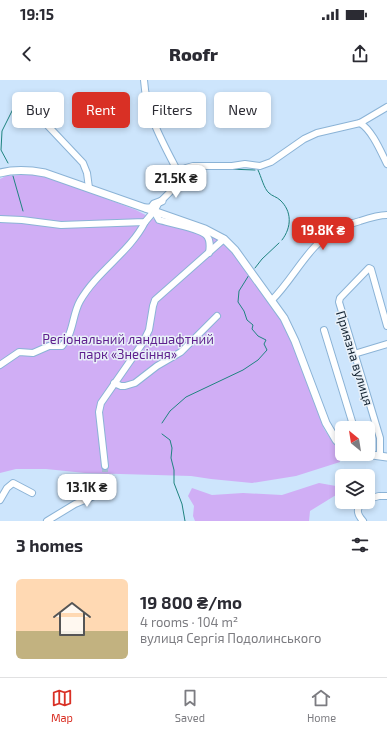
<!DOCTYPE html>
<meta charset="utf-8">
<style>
body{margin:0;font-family:"Exo 2",sans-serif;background:#f7f7f7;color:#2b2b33;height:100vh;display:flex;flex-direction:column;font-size:15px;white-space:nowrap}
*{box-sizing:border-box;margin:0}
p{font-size:13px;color:#7c7c81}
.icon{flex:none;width:22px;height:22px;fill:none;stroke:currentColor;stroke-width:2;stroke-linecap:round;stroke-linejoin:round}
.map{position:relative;height:441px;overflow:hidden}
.panel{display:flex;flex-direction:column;background:#fff;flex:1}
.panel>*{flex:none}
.banner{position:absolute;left:12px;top:12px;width:363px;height:36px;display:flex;gap:8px}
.needle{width:26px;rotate:330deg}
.buttons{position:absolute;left:335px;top:341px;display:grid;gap:8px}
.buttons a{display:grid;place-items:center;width:40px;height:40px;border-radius:6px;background:#fff;box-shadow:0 2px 6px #0003;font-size:20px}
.price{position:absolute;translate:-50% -34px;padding:0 9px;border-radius:8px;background:#fff;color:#222;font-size:13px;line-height:26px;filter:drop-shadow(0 1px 2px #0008)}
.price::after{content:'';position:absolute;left:50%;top:24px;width:12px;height:9px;margin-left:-6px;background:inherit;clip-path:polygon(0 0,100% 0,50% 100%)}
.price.active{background:#d93025;color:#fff}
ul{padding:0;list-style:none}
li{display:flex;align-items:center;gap:12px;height:100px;padding:0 16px}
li+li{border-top:1px solid #e1e1e2}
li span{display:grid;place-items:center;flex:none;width:112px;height:80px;border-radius:6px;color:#555}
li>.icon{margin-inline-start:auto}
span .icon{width:48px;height:48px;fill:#fffc;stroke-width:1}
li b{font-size:17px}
h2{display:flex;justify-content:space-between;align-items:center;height:48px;padding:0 16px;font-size:17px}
.chip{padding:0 14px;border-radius:6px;background:#fff;box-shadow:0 2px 6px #0003;font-size:14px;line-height:36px}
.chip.active{background:#d93025;color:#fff}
.status{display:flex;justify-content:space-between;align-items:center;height:28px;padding:0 20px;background:#fff;direction:ltr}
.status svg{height:11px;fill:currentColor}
header{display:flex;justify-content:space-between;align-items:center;height:52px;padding:0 16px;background:#fff;font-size:18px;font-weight:800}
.tabs{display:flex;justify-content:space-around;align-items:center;height:56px;border-top:1px solid #e1e1e2;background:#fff;font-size:11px;color:#7c7c81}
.tabs a{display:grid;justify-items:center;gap:2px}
.tabs .active{color:#d93025}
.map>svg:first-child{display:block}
.green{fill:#d0aef5}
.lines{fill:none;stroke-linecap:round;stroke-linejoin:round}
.stream{stroke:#1f8480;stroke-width:1}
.minor-tunnel{stroke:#a8bed3;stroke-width:6;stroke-dasharray:6 3;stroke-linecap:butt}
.minor-casing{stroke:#8bb3d6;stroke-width:8}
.major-casing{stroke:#8bb3d6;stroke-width:9}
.minor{stroke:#fff;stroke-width:6}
.major{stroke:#fff;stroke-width:7}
.labels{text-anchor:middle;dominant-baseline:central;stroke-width:3;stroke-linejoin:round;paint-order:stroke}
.park-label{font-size:13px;fill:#5f208e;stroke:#e8f0f8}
.street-label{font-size:13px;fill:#12212f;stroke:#e8f0f8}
</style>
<div class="status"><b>19:15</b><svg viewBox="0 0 49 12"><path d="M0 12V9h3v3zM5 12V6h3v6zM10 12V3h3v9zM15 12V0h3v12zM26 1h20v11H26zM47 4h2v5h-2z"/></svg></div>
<header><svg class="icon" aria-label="back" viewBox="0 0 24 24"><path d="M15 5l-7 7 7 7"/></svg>Roofr<svg class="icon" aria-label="share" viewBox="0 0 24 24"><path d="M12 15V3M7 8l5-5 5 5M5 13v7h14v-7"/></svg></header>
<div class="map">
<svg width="387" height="441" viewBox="0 0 387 441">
<rect width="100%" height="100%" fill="#cde5fc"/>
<g class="green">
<path d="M35,94L75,107L136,130L159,142L214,157L229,169L274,227L291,260L324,349L338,370L340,382L296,396L252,403L211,399L191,396L85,393L46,389H16L0,393V99L6,96Z"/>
<path d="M319,403L336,406V415L310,431L309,441H195L193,436L194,426L188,416L192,408L212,415L243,413L282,415Z"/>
</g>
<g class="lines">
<g class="stream">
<path d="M8,83L1,70L2,51L17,21"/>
<path d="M227,89L255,90"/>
<path d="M196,90L210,89"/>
<path d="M258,90C261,96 264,109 269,113C272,116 277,117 280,120C292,131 292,147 282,160"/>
<path d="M13,96L23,131"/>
<path d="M180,98L193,90"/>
<path d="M255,188L262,179L279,163"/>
<path d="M162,343L170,331L186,317L243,290L258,280L267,270L264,264L266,260L258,256L252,249L253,245L247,240L244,231L238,222L239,211L249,195"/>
<path d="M162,354L170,360L172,368L171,378L174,390V403L182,424L185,441"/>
</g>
<path class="minor-tunnel" d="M105,386V402"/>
<defs>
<g id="minor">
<path d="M144,0C146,34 163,63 178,92"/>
<path d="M26,25L33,30L83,83L87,93L89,108"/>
<path d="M360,43C372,50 381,72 387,84"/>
<path d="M178,92L186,88L193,86H232L245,84L260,86L271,82L304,59L317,53L360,43L387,27"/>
<path d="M154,131L159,140C169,143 199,148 206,155C211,160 210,167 209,173"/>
<path d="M0,139L22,140L61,145L145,142L155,130L158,124L173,109L178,92"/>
<path d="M272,220C295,197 309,163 339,148C346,145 353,143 360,141C369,138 378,135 387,135"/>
<path d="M324,250L354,348"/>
<path d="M354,274L387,264"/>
<path d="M0,285L19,272L33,273L49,266H62C74,253 72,235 80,221C97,191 130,172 145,142"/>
<path d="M114,303L121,306H125L135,303L157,286L181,272L217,236"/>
<path d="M380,376V358L339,222L340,218L369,188L371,189L387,246"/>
<path d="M105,386L99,332L101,323L142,264L149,250L153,226L155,220L224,159"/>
<path d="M368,419L379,416H387"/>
<path d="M0,420L7,408L13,403L32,413"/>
<path d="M47,441L75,424L99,414L104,408L105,402"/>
<path d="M363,441C356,433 356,428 364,422"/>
</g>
<g id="major">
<path d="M0,93C16,89 29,90 45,93L205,149L224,159L235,170L284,238L295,261L326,343L336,360L342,366"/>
<path d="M146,128H151L154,124L162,121"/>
<path d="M365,374L387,377"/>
</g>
</defs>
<use href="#minor" class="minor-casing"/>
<use href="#major" class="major-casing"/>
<use href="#minor" class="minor"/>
<use href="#major" class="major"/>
</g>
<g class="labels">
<g class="park-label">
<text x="128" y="259">Регіональний ландшафтний<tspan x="128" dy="15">парк «Знесіння»</tspan></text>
</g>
<g class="street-label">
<text transform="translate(355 278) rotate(73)">Приязна вулиця</text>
</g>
</g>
</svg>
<div class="buttons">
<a><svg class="needle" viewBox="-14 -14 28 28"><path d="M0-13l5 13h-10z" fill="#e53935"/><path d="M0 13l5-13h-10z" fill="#7c7c81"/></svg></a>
<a><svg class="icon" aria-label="layers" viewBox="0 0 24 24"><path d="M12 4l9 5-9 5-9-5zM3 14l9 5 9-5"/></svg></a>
</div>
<b class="price" style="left:176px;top:119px">21.5K ₴</b>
<b class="price active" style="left:323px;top:171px">19.8K ₴</b>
<b class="price" style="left:87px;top:428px">13.1K ₴</b>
<div class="banner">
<a class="chip">Buy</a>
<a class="chip active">Rent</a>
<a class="chip">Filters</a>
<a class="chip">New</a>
</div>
</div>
<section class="panel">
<h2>3 homes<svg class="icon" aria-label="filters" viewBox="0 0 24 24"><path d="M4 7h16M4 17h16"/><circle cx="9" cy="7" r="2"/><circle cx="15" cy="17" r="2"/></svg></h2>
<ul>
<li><span style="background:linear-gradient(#ffd9b3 65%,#c2b280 0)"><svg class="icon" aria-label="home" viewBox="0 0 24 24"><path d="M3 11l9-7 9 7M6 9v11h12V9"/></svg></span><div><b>19 800 ₴/mo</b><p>4 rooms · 104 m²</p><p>вулиця Сергія Подолинського</p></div></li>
</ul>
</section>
<nav class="tabs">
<a class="active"><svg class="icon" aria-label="map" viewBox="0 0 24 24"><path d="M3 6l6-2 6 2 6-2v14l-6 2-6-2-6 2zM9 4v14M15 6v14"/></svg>Map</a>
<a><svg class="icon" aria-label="saved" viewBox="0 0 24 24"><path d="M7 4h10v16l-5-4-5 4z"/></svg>Saved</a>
<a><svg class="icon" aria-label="home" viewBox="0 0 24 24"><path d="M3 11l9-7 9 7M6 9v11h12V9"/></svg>Home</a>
</nav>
